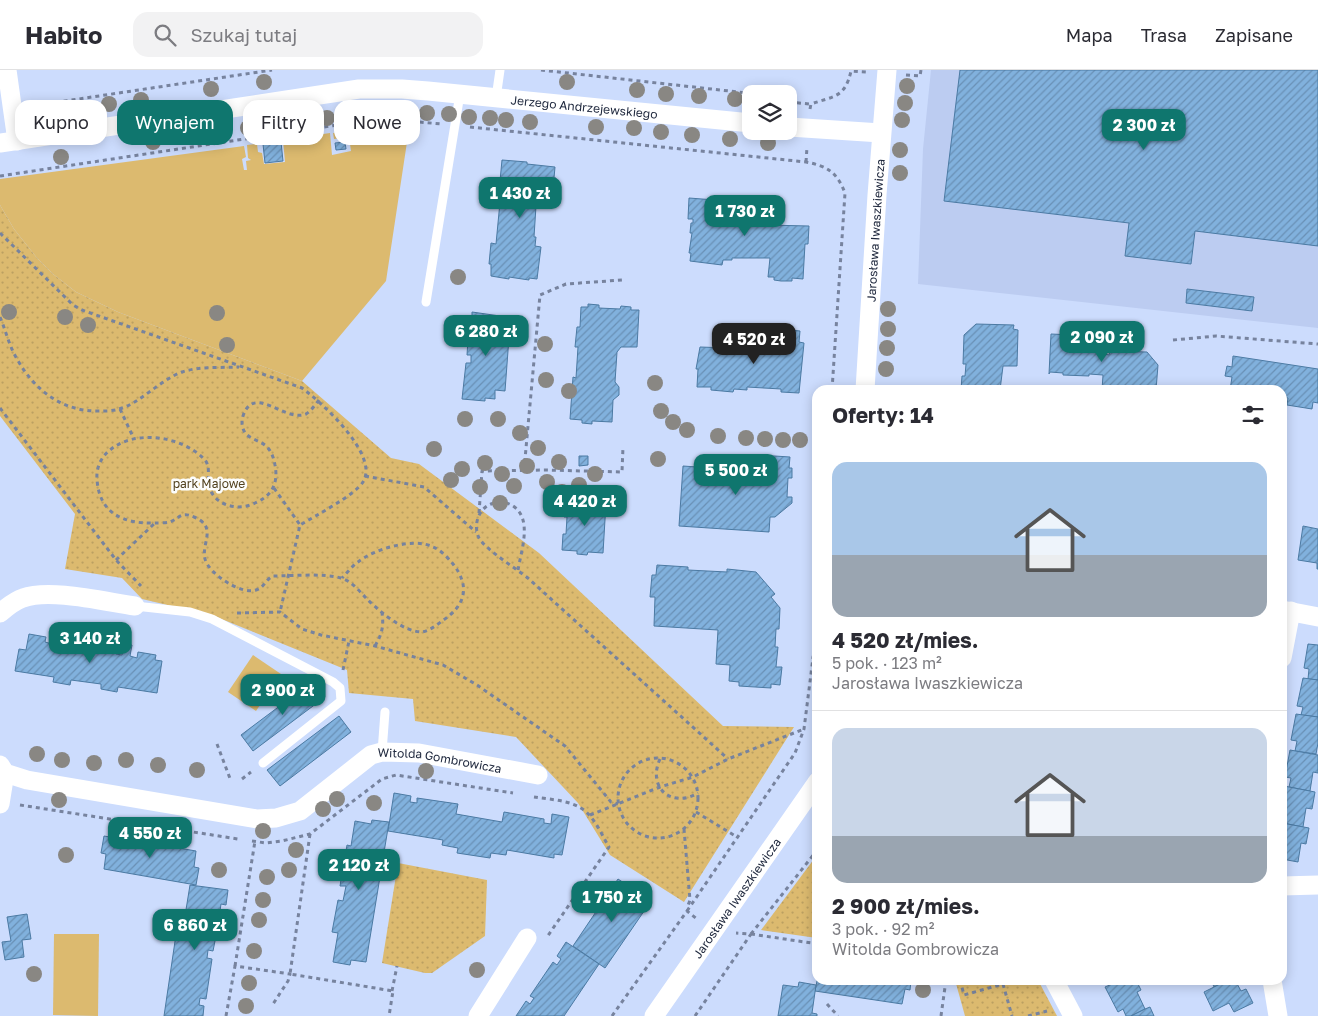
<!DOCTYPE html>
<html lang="pl">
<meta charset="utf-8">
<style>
body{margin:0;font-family:"Golos Text",sans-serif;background:#f2f2f3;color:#2b2b33;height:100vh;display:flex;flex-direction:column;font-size:19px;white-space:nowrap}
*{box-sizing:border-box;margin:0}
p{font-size:16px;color:#7c7c81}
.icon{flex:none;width:28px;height:28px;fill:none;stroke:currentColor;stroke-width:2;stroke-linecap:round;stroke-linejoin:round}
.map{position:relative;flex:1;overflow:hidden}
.drawer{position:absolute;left:812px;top:315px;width:475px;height:600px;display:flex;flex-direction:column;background:#fff;border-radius:15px;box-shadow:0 2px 12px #0003}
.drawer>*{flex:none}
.top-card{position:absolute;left:15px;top:30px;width:475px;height:45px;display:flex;gap:10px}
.controls{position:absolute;left:742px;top:15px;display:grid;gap:10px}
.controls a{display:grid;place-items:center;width:55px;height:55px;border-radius:10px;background:#fff;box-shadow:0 2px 12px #0003;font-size:25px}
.price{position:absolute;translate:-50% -42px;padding:0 11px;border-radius:10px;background:#0f766e;color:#fff;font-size:16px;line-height:32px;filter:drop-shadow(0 1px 2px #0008)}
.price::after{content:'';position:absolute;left:50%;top:30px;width:15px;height:11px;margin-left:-8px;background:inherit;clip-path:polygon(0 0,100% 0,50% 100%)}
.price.selected{background:#222;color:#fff}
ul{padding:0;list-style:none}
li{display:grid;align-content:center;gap:10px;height:265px;padding:0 20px}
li+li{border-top:1px solid #e1e1e2}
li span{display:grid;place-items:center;height:155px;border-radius:15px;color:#555}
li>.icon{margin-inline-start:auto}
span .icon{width:90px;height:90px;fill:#fffc;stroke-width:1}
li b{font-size:21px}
h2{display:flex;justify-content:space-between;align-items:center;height:60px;padding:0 20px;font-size:21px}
.chip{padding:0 18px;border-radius:15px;background:#fff;box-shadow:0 2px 12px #0003;font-size:18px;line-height:45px}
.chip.selected{background:#0f766e;color:#fff}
header{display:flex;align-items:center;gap:30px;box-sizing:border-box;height:70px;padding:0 25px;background:#fff;border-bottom:1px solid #e1e1e2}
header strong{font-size:24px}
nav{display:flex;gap:28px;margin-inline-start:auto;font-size:18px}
.search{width:350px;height:45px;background:#f2f2f3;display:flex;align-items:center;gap:12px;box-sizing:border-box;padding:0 18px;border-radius:15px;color:#7c7c81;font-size:19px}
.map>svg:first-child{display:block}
.built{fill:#bcccf1}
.green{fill:#dcba6f}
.park{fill:url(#park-dots)}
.building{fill:url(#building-hatch);stroke:#4b7aa3}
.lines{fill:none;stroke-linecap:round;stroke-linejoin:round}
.path{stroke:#77839e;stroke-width:3;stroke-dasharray:4 4;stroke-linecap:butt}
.lane{stroke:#fff;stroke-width:9}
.street{stroke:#fff;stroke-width:19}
.tree{fill:#898783}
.labels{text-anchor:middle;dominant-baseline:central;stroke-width:5;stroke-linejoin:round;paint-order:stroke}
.street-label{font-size:12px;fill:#212a3f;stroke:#fcfdfc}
.park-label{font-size:12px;fill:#52421f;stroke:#fcfdfc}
</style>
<header>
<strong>Habito</strong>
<div class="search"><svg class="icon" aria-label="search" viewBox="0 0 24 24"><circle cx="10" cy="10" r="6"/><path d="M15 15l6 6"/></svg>Szukaj tutaj</div>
<nav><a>Mapa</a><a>Trasa</a><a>Zapisane</a></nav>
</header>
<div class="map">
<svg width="1318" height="946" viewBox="0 0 1318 946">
<defs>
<pattern id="park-dots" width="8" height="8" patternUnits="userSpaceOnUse" patternTransform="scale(1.25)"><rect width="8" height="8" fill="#dcba6f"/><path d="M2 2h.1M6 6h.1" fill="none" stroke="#bca061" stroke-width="1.8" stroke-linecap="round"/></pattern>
<pattern id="building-hatch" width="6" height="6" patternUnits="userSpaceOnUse" patternTransform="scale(1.25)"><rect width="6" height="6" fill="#81b1dd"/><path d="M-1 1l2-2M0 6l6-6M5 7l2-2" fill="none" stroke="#6990b5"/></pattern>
</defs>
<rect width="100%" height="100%" fill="#ccdcfd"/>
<path class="built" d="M931,0H1318V258L918,214L923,79Z"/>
<g class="green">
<path d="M394,56L408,57L407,72L386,211L302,311L118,242L76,222L53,204L37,188L14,159L0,135V109L244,76L246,87L242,89L244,100H247L246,91L251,90L248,88L247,75L257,74L258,82L262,83L264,94L285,92L283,70L330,63L332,85L351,81L349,67L334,69L333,63L366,58Z"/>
<path d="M253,585L281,604L256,641L228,622Z"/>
<path d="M54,864H99L98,946L53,945Z"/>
</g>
<g class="park">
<path d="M0,135L14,159L37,188L53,204L76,222L118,242L302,311L391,388L419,394L539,483L723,656L794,657L684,832L610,785L578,733L516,667L415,651L413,629L349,623L347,600L214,546L142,529L122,508L65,499L75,444L0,346Z"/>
<path d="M817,785V868L761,860Z"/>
<path d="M398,793L487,810L485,866L432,903H425L382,893Z"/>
<path d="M955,910H1038L1057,946H965Z"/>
</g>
<g class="building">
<path d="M960,0H1318V176L1195,161L1191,194L1125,186L1129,153L944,131Z"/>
<path d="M281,72L283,91L265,93L263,74Z"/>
<path d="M345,72L346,79L336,80L335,73Z"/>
<path d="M502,90L527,92V94L555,97L554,108H556L553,131L534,129V136H536L534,167H536L535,176L541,177L537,209L529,208V210L509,207V209L491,206V194H489L491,173L496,174L502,111H500Z"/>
<path d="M689,128L767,134L766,155L809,156L808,174H805L803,209L792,208V211H781L774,210V207H768L770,188H732V190H723L722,195L690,191L691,183H689L692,163H690L691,153H693V149H688Z"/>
<path d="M1187,219L1254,227L1252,241L1186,233Z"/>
<path d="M588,234L599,235V238L620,239L621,236L631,237V240H639L637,277H621L617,282L615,312L619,317V325L613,330L612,352L592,351V354L582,353V350L570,349L573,307L576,308L578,277H575L577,257H580L581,237H588Z"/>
<path d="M472,242L500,246V253L510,254L505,321L495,320V329L485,328V331L462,329L466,293H471V285H467L469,254H472Z"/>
<path d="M976,254L1014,255L1013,259L1018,260L1017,296H1003L1000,320H961L962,306H965L966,294H963L964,265Z"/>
<path d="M768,256L791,258V260L800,261L799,272L804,273L799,323L781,322V319L747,317V320L734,319L733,322L711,320V317H697L698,299H696L700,277L729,278L730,274H731V279H740V281L767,283Z"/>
<path d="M1073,263L1105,266L1104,284L1109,285L1110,281L1147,282L1158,295L1156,320H1102L1103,305L1089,304V306L1063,305V303L1050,302L1049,304L1051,264L1073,265Z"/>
<path d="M1233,286L1318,299V333L1313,332L1312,339L1287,335L1288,328L1282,327V320H1230L1232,307L1225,306L1227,296L1232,297Z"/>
<path d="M759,385L790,387L789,398H792V408H788L787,427H792V433L775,447H770L769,462L679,456L683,396L752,401L757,396Z"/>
<path d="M579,386H588V395L579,396Z"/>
<path d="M581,428L591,429V432L606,433L603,483L588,482L587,485L577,484V481L562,480L563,464H566L567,447H564L566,430L581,431Z"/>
<path d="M1303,456L1318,459V499H1317V493L1298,490Z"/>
<path d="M657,495L688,497V500L727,502V499L756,502L775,524L771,527L780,538L779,559H776L775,577H778L776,597H782L780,615L771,614V618L739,616V612L729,611L730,595L716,594L718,560L654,556L655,527H650L652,505H656Z"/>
<path d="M54,563L63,564L62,575L68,576L69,571L117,578L116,584L122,585L124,574L132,575L130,586L137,588L138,582L156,585L155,590L162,591L157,623L118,617L117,622L101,619V614L71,610L70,615L53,612L54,607L15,601L19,579L26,580L29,564L46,567L45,572L52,574Z"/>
<path d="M1308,574L1318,575V610L1308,609L1309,599L1304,598Z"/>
<path d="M1303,608L1318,610V647L1301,645L1303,637L1297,636Z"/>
<path d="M313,611L325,627L253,681L241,665Z"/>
<path d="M1296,644L1318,647V673L1316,684L1295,681L1297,671L1291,670Z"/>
<path d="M339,646L351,662L280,716L267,700Z"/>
<path d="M1290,680L1318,685V703L1313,702L1310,721L1289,717L1291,708L1285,707Z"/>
<path d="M1284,716L1315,722L1312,739L1306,738L1303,757L1283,753L1284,745H1282Z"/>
<path d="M394,723L411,726L410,732L417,733V728L458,734L456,744L502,752L504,742L544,749V753L551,754L552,744L569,747L562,785L554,784V788L507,780L506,785L491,783L490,788L457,783L458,778L442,775L443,770L388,761Z"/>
<path d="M372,750L389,752L366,892L351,890L350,895L333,892L338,863L332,862L338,830L343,831L346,816H340L347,775L351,776L355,751L371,754Z"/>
<path d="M1282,753L1309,758L1306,774L1301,773L1298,792L1282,789Z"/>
<path d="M104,766L133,771V766L174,773L173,777L196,781L194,797L199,798L196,815L104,799L106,784L101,783Z"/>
<path d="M618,809L651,831L605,898L573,876Z"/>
<path d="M190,815L228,820L226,835L221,834L220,841L225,842L221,866H216L213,881L208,880L207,888L212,889L206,929L200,928L199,935L204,936L203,946H164L178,851L184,852Z"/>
<path d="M27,844L31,869L22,870L24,887L5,890L2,872L11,871L7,847Z"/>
<path d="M566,872L599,894L564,946H516L526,931L530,934L534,928L530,926L553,892L557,895L561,889L557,886Z"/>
<path d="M818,906V910H911L910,920L905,919L902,934L815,921Z"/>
<path d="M1121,910H1136L1141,920L1137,922L1145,939L1131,946H1126L1123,939L1118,942L1105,917Z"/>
<path d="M1211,910H1228L1214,917Z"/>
<path d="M1228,910H1235L1241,921L1246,919L1253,933L1234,942L1229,933L1213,941L1204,922Z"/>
<path d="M799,912L816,915L812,943L817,944V946H778L783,915L798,917Z"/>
<path d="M1150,937L1154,946H1131L1145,939Z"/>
</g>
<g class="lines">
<g class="path">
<path d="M541,0L756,24"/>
<path d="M906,5L920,6L921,0"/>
<path d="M789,32L810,34"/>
<path d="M32,36L272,0"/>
<path d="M810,39L811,34C834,26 845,28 851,1L867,2"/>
<path d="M470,57L806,92C827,96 837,102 845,123L832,320"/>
<path d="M806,92L807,77"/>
<path d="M0,106L357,52L387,49L441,54"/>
<path d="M0,163L73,235L82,240L302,318C321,332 380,385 363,412C355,425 315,446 300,455L280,542"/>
<path d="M0,247C6,261 9,276 17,289C35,321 63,342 100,341C106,341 113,341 119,339C139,334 160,310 182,302C200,296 221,298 239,297"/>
<path d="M1173,270L1216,266L1318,274"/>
<path d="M319,330C315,335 311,341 306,344C285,353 254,313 243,346C241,352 242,359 246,364C252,370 262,371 268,378C272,383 274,389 275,395C279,416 270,428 250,435C234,441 211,433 209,414C207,405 211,396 204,389C182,366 135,359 110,380C101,387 96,398 97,409C99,444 124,454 155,453C159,453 166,453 170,452C180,448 181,441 194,447C218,457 201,473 205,489C209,504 241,525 256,520C264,518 266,509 273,506C292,506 324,503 341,508C352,511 360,522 368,530C380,542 404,562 422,562C429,561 437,555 442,551C465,536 471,517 453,494C448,488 441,480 433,477C414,467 374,479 358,492C352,496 347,503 342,508"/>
<path d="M0,338L116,490L141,516"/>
<path d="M120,339L134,369"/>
<path d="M524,400L540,225L566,214L622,210"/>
<path d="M365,406L424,417L476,462"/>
<path d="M274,418L300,455"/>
<path d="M479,443L482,401L547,400L622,402L623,377"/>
<path d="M116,490L155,453"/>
<path d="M518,500C521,481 533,449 513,436C507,432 499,431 491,434C478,439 473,456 479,468C486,480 517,499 529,509C595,569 662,629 728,689"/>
<path d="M818,530L813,588H818"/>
<path d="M237,543L280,542L302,559L321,565L375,576L443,595L477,615L565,676L611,732L618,734"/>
<path d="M375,576C382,564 384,556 382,543"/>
<path d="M343,600L349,571"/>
<path d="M217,674L231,711"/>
<circle cx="658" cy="728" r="40"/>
<path d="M660,689C647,717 671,739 698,723"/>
<path d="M242,709L251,702"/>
<path d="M534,727C553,730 577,730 590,746C598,755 603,767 609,777L547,867"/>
<path d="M20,735L238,769"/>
<path d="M696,742L737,767"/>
<path d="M590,745L660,717L693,707L728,689L804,659"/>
<path d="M684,759L690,830L687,838"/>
<path d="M310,764L290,904L393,921L389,946"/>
<path d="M252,771L266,773L282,771L310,764L382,709L396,705L513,723"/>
<path d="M687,841L795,683L804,659L813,588"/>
<path d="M751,864L818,779"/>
<path d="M751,864L818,874"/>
<path d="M235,896L255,771"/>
<path d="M960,910L964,925L1003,914L1012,946"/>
<path d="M392,921L397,896"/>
<path d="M827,934L838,946"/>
<path d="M226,946L235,896L290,904L288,911L273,934"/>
<path d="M612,946L687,841L697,849"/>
<path d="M695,946L751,864L736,863"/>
<path d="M941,946L946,910"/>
<path d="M1028,946L1047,941"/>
</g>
<g class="lane">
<path d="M496,28L500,0"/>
<path d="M426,232L460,24"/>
<path d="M135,536L190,542L212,549L333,612L340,618L341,631L263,693"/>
<path d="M382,682L385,642"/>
</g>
<g class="street">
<path d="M7,0L17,71"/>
<path d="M789,57L881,63"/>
<path id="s1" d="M0,73L359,19H402L428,21L751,53"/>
<path id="s2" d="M865,320L877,125L887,0"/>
<path d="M1282,540L1318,547"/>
<path d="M0,543C7,537 14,531 23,528C50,518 106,532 135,536"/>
<path d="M1282,588L1291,541"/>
<path id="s3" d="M0,695L5,703L27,710L257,749L276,748L300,741L371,685L382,682L419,683L538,705"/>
<path d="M0,734L5,703"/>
<path d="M1282,816L1318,815"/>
<path d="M1054,910L1073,946"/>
<path d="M1272,910L1278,946"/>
<path d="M478,946L527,868"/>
<path id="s4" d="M654,946L818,711"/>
</g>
</g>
<g class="tree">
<circle cx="264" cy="12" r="8"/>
<circle cx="567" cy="12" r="8"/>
<circle cx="907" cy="16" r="8"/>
<circle cx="211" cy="19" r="8"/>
<circle cx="637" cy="20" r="8"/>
<circle cx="666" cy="24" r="8"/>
<circle cx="699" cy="26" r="8"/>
<circle cx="735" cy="29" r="8"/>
<circle cx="141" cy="30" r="8"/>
<circle cx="905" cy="33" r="8"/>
<circle cx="109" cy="34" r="8"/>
<circle cx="68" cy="40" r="8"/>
<circle cx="386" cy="40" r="8"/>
<circle cx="427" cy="43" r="8"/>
<circle cx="449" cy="44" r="8"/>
<circle cx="347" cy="45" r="8"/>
<circle cx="469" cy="47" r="8"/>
<circle cx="327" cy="48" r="8"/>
<circle cx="490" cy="48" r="8"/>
<circle cx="506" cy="50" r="8"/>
<circle cx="902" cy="50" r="8"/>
<circle cx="530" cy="52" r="8"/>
<circle cx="268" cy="54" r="8"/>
<circle cx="596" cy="57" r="8"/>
<circle cx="248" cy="58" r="8"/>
<circle cx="634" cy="58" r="8"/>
<circle cx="661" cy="62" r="8"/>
<circle cx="692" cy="65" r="8"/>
<circle cx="730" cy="69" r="8"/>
<circle cx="153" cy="72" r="8"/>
<circle cx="768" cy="73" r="8"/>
<circle cx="900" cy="80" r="8"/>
<circle cx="61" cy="87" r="8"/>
<circle cx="900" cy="103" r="8"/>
<circle cx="458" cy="207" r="8"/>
<circle cx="888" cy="239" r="8"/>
<circle cx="9" cy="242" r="8"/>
<circle cx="217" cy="243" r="8"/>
<circle cx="65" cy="247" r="8"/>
<circle cx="88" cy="255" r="8"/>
<circle cx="888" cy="259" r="8"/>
<circle cx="516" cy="260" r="8"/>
<circle cx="545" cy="274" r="8"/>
<circle cx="227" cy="275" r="8"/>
<circle cx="887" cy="278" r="8"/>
<circle cx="886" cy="299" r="8"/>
<circle cx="546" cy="310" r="8"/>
<circle cx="655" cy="313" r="8"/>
<circle cx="569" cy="321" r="8"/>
<circle cx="661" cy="341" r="8"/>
<circle cx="465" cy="349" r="8"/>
<circle cx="498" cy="349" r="8"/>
<circle cx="673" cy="352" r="8"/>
<circle cx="687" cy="360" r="8"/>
<circle cx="520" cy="363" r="8"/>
<circle cx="718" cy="366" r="8"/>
<circle cx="746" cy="368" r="8"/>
<circle cx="765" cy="369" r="8"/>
<circle cx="783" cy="370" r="8"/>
<circle cx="800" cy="370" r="8"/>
<circle cx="538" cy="378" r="8"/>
<circle cx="434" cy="379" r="8"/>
<circle cx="658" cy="389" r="8"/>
<circle cx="559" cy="392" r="8"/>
<circle cx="485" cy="393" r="8"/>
<circle cx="527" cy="396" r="8"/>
<circle cx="462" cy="399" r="8"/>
<circle cx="502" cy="404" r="8"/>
<circle cx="595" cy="404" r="8"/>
<circle cx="451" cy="410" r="8"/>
<circle cx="547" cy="412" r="8"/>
<circle cx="579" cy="415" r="8"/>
<circle cx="514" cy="416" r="8"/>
<circle cx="480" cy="417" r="8"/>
<circle cx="562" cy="422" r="8"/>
<circle cx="500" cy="433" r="8"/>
<circle cx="37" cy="684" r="8"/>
<circle cx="62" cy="690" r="8"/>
<circle cx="126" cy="690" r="8"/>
<circle cx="94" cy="693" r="8"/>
<circle cx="158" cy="695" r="8"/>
<circle cx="197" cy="700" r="8"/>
<circle cx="426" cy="701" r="8"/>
<circle cx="337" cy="729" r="8"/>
<circle cx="59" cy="730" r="8"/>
<circle cx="374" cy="733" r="8"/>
<circle cx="323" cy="739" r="8"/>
<circle cx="263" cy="761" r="8"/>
<circle cx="296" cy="780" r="8"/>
<circle cx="66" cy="785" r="8"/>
<circle cx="219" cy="800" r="8"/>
<circle cx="289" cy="800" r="8"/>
<circle cx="267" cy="807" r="8"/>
<circle cx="263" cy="830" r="8"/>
<circle cx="259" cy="850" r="8"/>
<circle cx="254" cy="881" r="8"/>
<circle cx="477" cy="900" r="8"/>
<circle cx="34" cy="904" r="8"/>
<circle cx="249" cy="913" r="8"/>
<circle cx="923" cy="920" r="8"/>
<circle cx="246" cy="936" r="8"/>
</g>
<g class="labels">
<g class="street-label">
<text stroke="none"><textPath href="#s1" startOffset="589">Jerzego Andrzejewskiego</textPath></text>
<text stroke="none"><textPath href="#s2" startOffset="160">Jarosława Iwaszkiewicza</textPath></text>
<text stroke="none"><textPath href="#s3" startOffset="470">Witolda Gombrowicza</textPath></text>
<text stroke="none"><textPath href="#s4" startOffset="144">Jarosława Iwaszkiewicza</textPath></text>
</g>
<g class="park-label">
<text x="209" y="413">park Majowe</text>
</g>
</g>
</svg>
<div class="controls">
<a><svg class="icon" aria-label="layers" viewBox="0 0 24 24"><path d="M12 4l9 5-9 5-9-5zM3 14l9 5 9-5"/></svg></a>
</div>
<b class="price" style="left:1144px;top:81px">2 300 zł</b>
<b class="price" style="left:520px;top:149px">1 430 zł</b>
<b class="price" style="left:745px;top:167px">1 730 zł</b>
<b class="price" style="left:486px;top:287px">6 280 zł</b>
<b class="price" style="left:1102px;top:293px">2 090 zł</b>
<b class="price selected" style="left:754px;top:295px">4 520 zł</b>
<b class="price" style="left:736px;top:426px">5 500 zł</b>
<b class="price" style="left:585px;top:457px">4 420 zł</b>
<b class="price" style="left:90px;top:594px">3 140 zł</b>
<b class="price" style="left:283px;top:646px">2 900 zł</b>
<b class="price" style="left:150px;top:789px">4 550 zł</b>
<b class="price" style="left:359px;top:821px">2 120 zł</b>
<b class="price" style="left:612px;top:853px">1 750 zł</b>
<b class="price" style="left:195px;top:881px">6 860 zł</b>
<div class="top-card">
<a class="chip">Kupno</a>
<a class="chip selected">Wynajem</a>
<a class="chip">Filtry</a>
<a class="chip">Nowe</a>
</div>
<section class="drawer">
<h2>Oferty: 14<svg class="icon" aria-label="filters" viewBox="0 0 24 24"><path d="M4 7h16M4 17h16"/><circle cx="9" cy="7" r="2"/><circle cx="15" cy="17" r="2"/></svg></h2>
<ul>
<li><span style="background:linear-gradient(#a9c7e8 60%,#9aa5b1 0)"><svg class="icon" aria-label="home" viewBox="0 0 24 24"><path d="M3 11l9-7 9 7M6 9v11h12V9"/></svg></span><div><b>4 520 zł/mies.</b><p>5 pok. · 123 m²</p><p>Jarosława Iwaszkiewicza</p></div></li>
<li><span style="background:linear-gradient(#c9d6e8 70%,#9aa5b1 0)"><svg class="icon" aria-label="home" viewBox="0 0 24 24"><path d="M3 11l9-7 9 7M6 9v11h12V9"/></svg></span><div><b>2 900 zł/mies.</b><p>3 pok. · 92 m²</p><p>Witolda Gombrowicza</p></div></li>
</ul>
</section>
</div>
